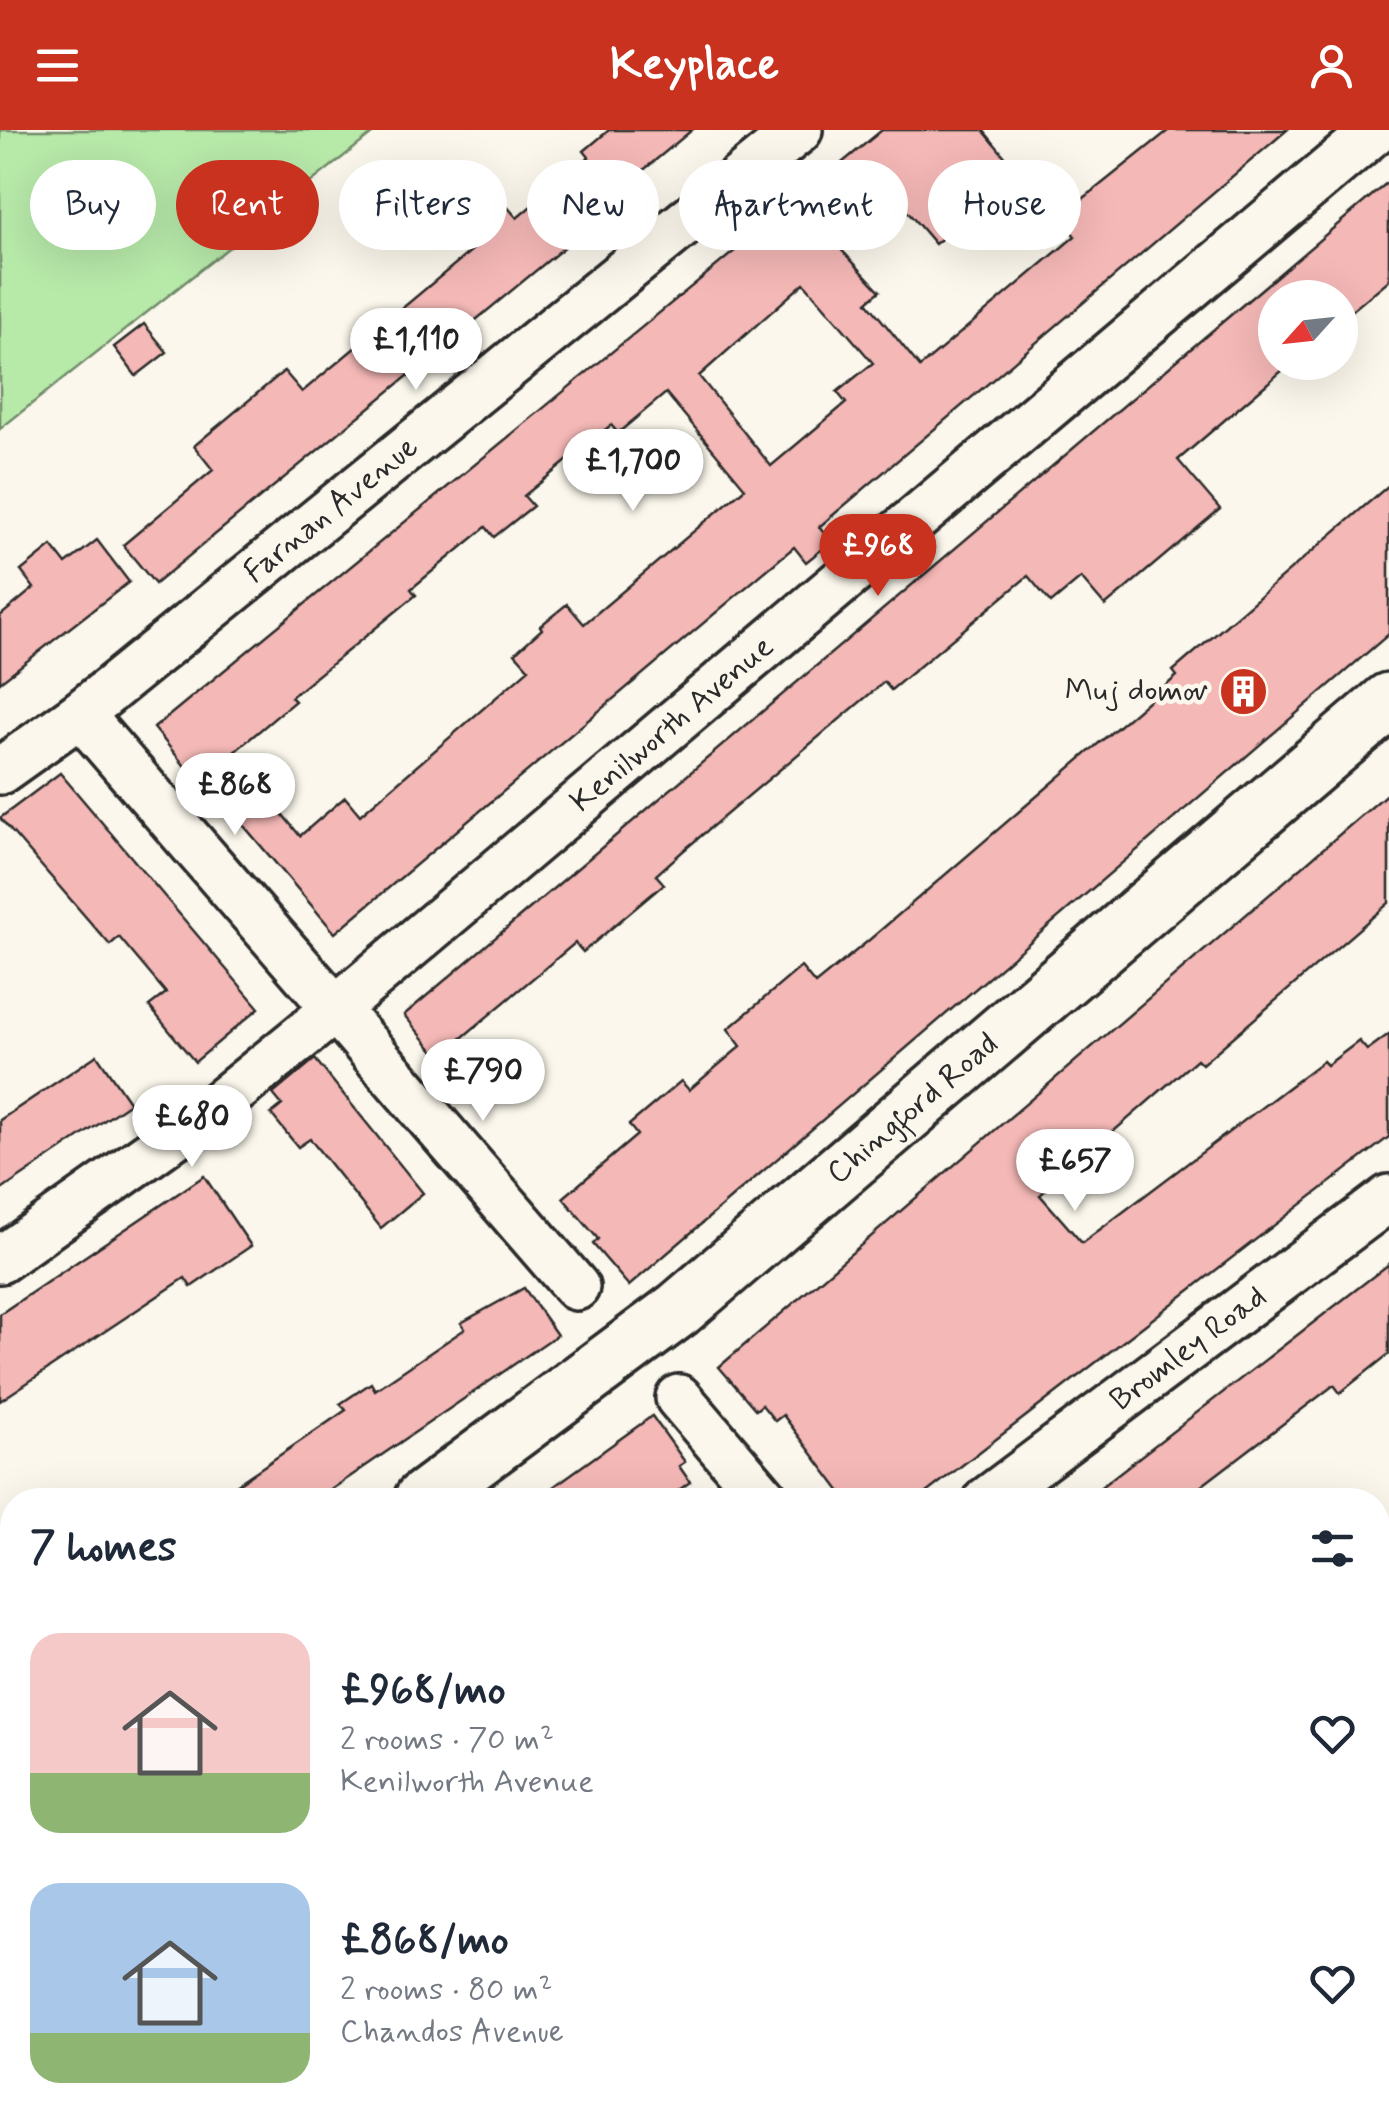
<!DOCTYPE html>
<meta charset="utf-8">
<style>
body{margin:0;font-family:Mynerve,sans-serif;background:#f2f2f3;color:#1f2937;height:100vh;display:flex;flex-direction:column;font-size:38px;white-space:nowrap}
*{box-sizing:border-box;margin:0}
p{font-size:32px;color:#747a83}
.icon{flex:none;width:55px;height:55px;fill:none;stroke:currentColor;stroke-width:2;stroke-linecap:round;stroke-linejoin:round}
.map{position:relative;flex:1;overflow:hidden}
.sheet{position:absolute;left:0px;top:1358px;width:1390px;height:642px;display:flex;flex-direction:column;background:#fff;border-radius:40px 40px 0 0;box-shadow:0 10px 40px #0002}
.sheet>*{flex:none}
.guide{position:absolute;left:30px;top:30px;width:1330px;height:90px;display:flex;gap:20px}
.needle{width:65px;rotate:243deg}
.controls{position:absolute;left:1258px;top:150px;display:grid;gap:20px}
.controls a{display:grid;place-items:center;width:100px;height:100px;border-radius:50%;background:#fff;box-shadow:0 10px 40px #0002;font-size:50px}
.price{position:absolute;translate:-50% -85px;padding:0 22px;border-radius:35px;background:#fff;color:#222;font-size:32px;line-height:65px;filter:drop-shadow(0 2px 5px #0008)}
.price::after{content:'';position:absolute;left:50%;top:60px;width:30px;height:22px;margin-left:-15px;background:inherit;clip-path:polygon(0 0,100% 0,50% 100%)}
.price.active{background:#c8321e;color:#fff}
ul{padding:0;list-style:none}
li{display:flex;align-items:center;gap:30px;height:250px;padding:0 30px}
li span{display:grid;place-items:center;flex:none;width:280px;height:200px;border-radius:30px;color:#555}
li>.icon{margin-inline-start:auto}
span .icon{width:120px;height:120px;fill:#fffc;stroke-width:1}
li b{font-size:42px}
h2{display:flex;justify-content:space-between;align-items:center;height:120px;padding:0 30px;font-size:42px}
.pill{padding:0 35px;border-radius:45px;background:#fff;box-shadow:0 10px 40px #0002;font-size:35px;line-height:90px}
.pill.active{background:#c8321e;color:#fff}
header{display:flex;justify-content:space-between;align-items:center;height:130px;padding:0 30px;background:#c8321e;color:#fff;font-size:45px;font-weight:700}
.map>svg:first-child{display:block}
.green{fill:#b7e9a9;stroke:#718a6a;stroke-width:2.5}
.building{fill:#f4b8b6;stroke:#2b2b2b;stroke-width:2.5;fill-rule:evenodd}
.lines{fill:none;stroke-linecap:round;stroke-linejoin:round}
.minor-casing{stroke:#2b2b2b;stroke-width:52}
.major-casing{stroke:#2b2b2b;stroke-width:62}
.minor{stroke:#fbf7ec;stroke-width:45}
.major{stroke:#fbf7ec;stroke-width:55}
.labels{text-anchor:middle;dominant-baseline:central;stroke-width:9;stroke-linejoin:round;paint-order:stroke}
.street-label{font-size:32px;fill:#2b2b2b;stroke:#fbf7ec}
.poi-label{font-size:32px;fill:#2b2b2b;stroke:#fbf7ec;text-anchor:end}
</style>
<header><svg class="icon" aria-label="menu" viewBox="0 0 24 24"><path d="M4 6h16M4 12h16M4 18h16"/></svg>Keyplace<svg class="icon" aria-label="person" viewBox="0 0 24 24"><circle cx="12" cy="8" r="4"/><path d="M4 21q1-7 8-7t8 7"/></svg></header>
<div class="map">
<svg width="1389" height="1998" viewBox="0 0 1389 1998">
<rect width="100%" height="100%" fill="#fbf7ec"/>
<filter id="ink" filterUnits="userSpaceOnUse"><feTurbulence type="fractalNoise" baseFrequency=".01" numOctaves="2"/><feDisplacementMap in="SourceGraphic" scale="20" xChannelSelector="R" yChannelSelector="G"/><feConvolveMatrix kernelMatrix="1 2 1 2 8 2 1 2 1" color-interpolation-filters="sRGB"/></filter>
<g filter="url(#ink)">
<g class="green">
<path d="M0,0H377L0,299Z"/>
<path d="M1389,1710V1998H937L954,1988H1378V1718Z"/>
</g>
<g class="building">
<path d="M609,0H692L606,71L612,78L155,454L123,415L213,340L194,316L284,241L302,262L484,110L469,92L499,67L517,88L589,27L584,21Z"/>
<path d="M882,0H983L1020,45L935,114L894,66L836,114L880,161L867,172L920,237L1075,106L1059,88L1169,0H1287L819,397L831,412L806,432L794,417L335,803L193,636L188,640L154,598ZM804,153L873,233L837,262L846,273L771,336L699,246ZM666,263L745,358L584,494L567,474L540,496L542,499L515,523L529,539L360,685L345,667L300,706L233,623L295,571L291,567L416,465L411,459L486,397L494,407L533,376L524,366L611,295L618,303Z"/>
<path d="M1389,51V150L1342,189L1340,168H1275V217L1268,223L1283,240L1178,330L1220,379L1105,476L1081,448L1051,473L1028,446L891,560L884,552L683,721L656,745L664,754L583,822L575,813L439,927L404,885Z"/>
<path d="M144,194L167,222L136,246L114,217Z"/>
<path d="M1389,355V504L629,1156L593,1114L598,1109L563,1068L637,1005L629,995L681,951L689,960L741,916L728,899L801,837L815,854L868,811L1177,546L1173,541Z"/>
<path d="M97,410L129,452L0,552V486L34,458L21,441L52,416L66,434Z"/>
<path d="M60,643L259,878L195,932L149,876L166,863L119,807L110,815L0,688Z"/>
<path d="M1389,662V773L1202,934L1197,929L1040,1065L1082,1113L1323,931L1327,935L1359,911L1367,920L1389,904V1007L917,1370H847L783,1285L775,1291L762,1275L756,1280L719,1237Z"/>
<path d="M97,925L130,973L0,1061V990Z"/>
<path d="M315,929L423,1063L381,1098L310,1009L298,1017L271,984L282,975L273,964Z"/>
<path d="M204,1046L251,1116L191,1157L185,1148L0,1271V1184Z"/>
<path d="M1389,1134V1224L1340,1263L1334,1255L1183,1370H1084Z"/>
<path d="M524,1158L557,1205L316,1370H214L346,1280L340,1274L371,1253L375,1260L465,1199L461,1193Z"/>
<path d="M652,1286L685,1332L679,1336L690,1352L665,1370H535Z"/>
</g>
<g class="lines">
<defs>
<g id="minor">
<path d="M80,584L576,1157"/>
<path id="s1" d="M0,641L80,584L799,0"/>
<path id="s2" d="M0,1130L210,981L333,881L1376,0"/>
<path d="M679,1268L766,1370"/>
<path id="s3" d="M987,1370L1389,1068"/>
<path d="M1378,1498L1389,1490"/>
<path d="M0,1794L12,1796"/>
<path d="M246,1988L252,1998"/>
</g>
<g id="major">
<path id="s4" d="M422,1370L679,1179L1389,571"/>
<path d="M0,1632L12,1629"/>
</g>
</defs>
<use href="#minor" class="minor-casing"/>
<use href="#major" class="major-casing"/>
<use href="#minor" class="minor"/>
<use href="#major" class="major"/>
</g>
</g>
<defs>
<symbol id="building-disc" viewBox="-11 -11 22 22"><circle r="9.5" fill="#c8321e" stroke="#fbf7ec"/><path d="M-4-6H4V6H1V3H-1V6H-4ZM-2.5-4.3h1.7v1.8h-1.7ZM.8-4.3h1.7v1.8H.8ZM-2.5-1h1.7V.8h-1.7ZM.8-1h1.7V.8H.8Z" fill="#fff"/></symbol>
</defs>
<g fill-rule="evenodd">
<use href="#building-disc" x="1216" y="534" width="55" height="55"/>
</g>
<g class="labels">
<g class="street-label">
<text stroke="none"><textPath href="#s1" startOffset="422">Farnan Avenue</textPath></text>
<text stroke="none"><textPath href="#s2" startOffset="860">Kenilworth Avenue</textPath></text>
<text stroke="none"><textPath href="#s4" startOffset="628">Chingford Road</textPath></text>
<text stroke="none"><textPath href="#s3" startOffset="252">Bromley Road</textPath></text>
</g>
<g class="poi-label">
<text x="1208" y="561">Muj domov</text>
</g>
</g>
</svg>
<div class="controls">
<a><svg class="needle" viewBox="-14 -14 28 28"><path d="M0-13l5 13h-10z" fill="#e53935"/><path d="M0 13l5-13h-10z" fill="#747a83"/></svg></a>
</div>
<b class="price" style="left:416px;top:263px">£1,110</b>
<b class="price" style="left:633px;top:384px">£1,700</b>
<b class="price active" style="left:878px;top:469px">£968</b>
<b class="price" style="left:235px;top:708px">£868</b>
<b class="price" style="left:483px;top:994px">£790</b>
<b class="price" style="left:192px;top:1040px">£680</b>
<b class="price" style="left:1075px;top:1084px">£657</b>
<div class="guide">
<a class="pill">Buy</a>
<a class="pill active">Rent</a>
<a class="pill">Filters</a>
<a class="pill">New</a>
<a class="pill">Apartment</a>
<a class="pill">House</a>
</div>
<section class="sheet">
<h2>7 homes<svg class="icon" aria-label="filters" viewBox="0 0 24 24"><path d="M4 7h16M4 17h16"/><circle cx="9" cy="7" r="2"/><circle cx="15" cy="17" r="2"/></svg></h2>
<ul>
<li><span style="background:linear-gradient(#f6c9c9 70%,#8fb573 0)"><svg class="icon" aria-label="home" viewBox="0 0 24 24"><path d="M3 11l9-7 9 7M6 9v11h12V9"/></svg></span><div><b>£968/mo</b><p>2 rooms · 70 m²</p><p>Kenilworth Avenue</p></div><svg class="icon" aria-label="heart" viewBox="0 0 24 24"><path d="M12 20l-8-8c-3-5 5-10 8-4 3-6 11-1 8 4z"/></svg></li>
<li><span style="background:linear-gradient(#a9c7e8 75%,#8fb573 0)"><svg class="icon" aria-label="home" viewBox="0 0 24 24"><path d="M3 11l9-7 9 7M6 9v11h12V9"/></svg></span><div><b>£868/mo</b><p>2 rooms · 80 m²</p><p>Chandos Avenue</p></div><svg class="icon" aria-label="heart" viewBox="0 0 24 24"><path d="M12 20l-8-8c-3-5 5-10 8-4 3-6 11-1 8 4z"/></svg></li>
</ul>
</section>
</div>
